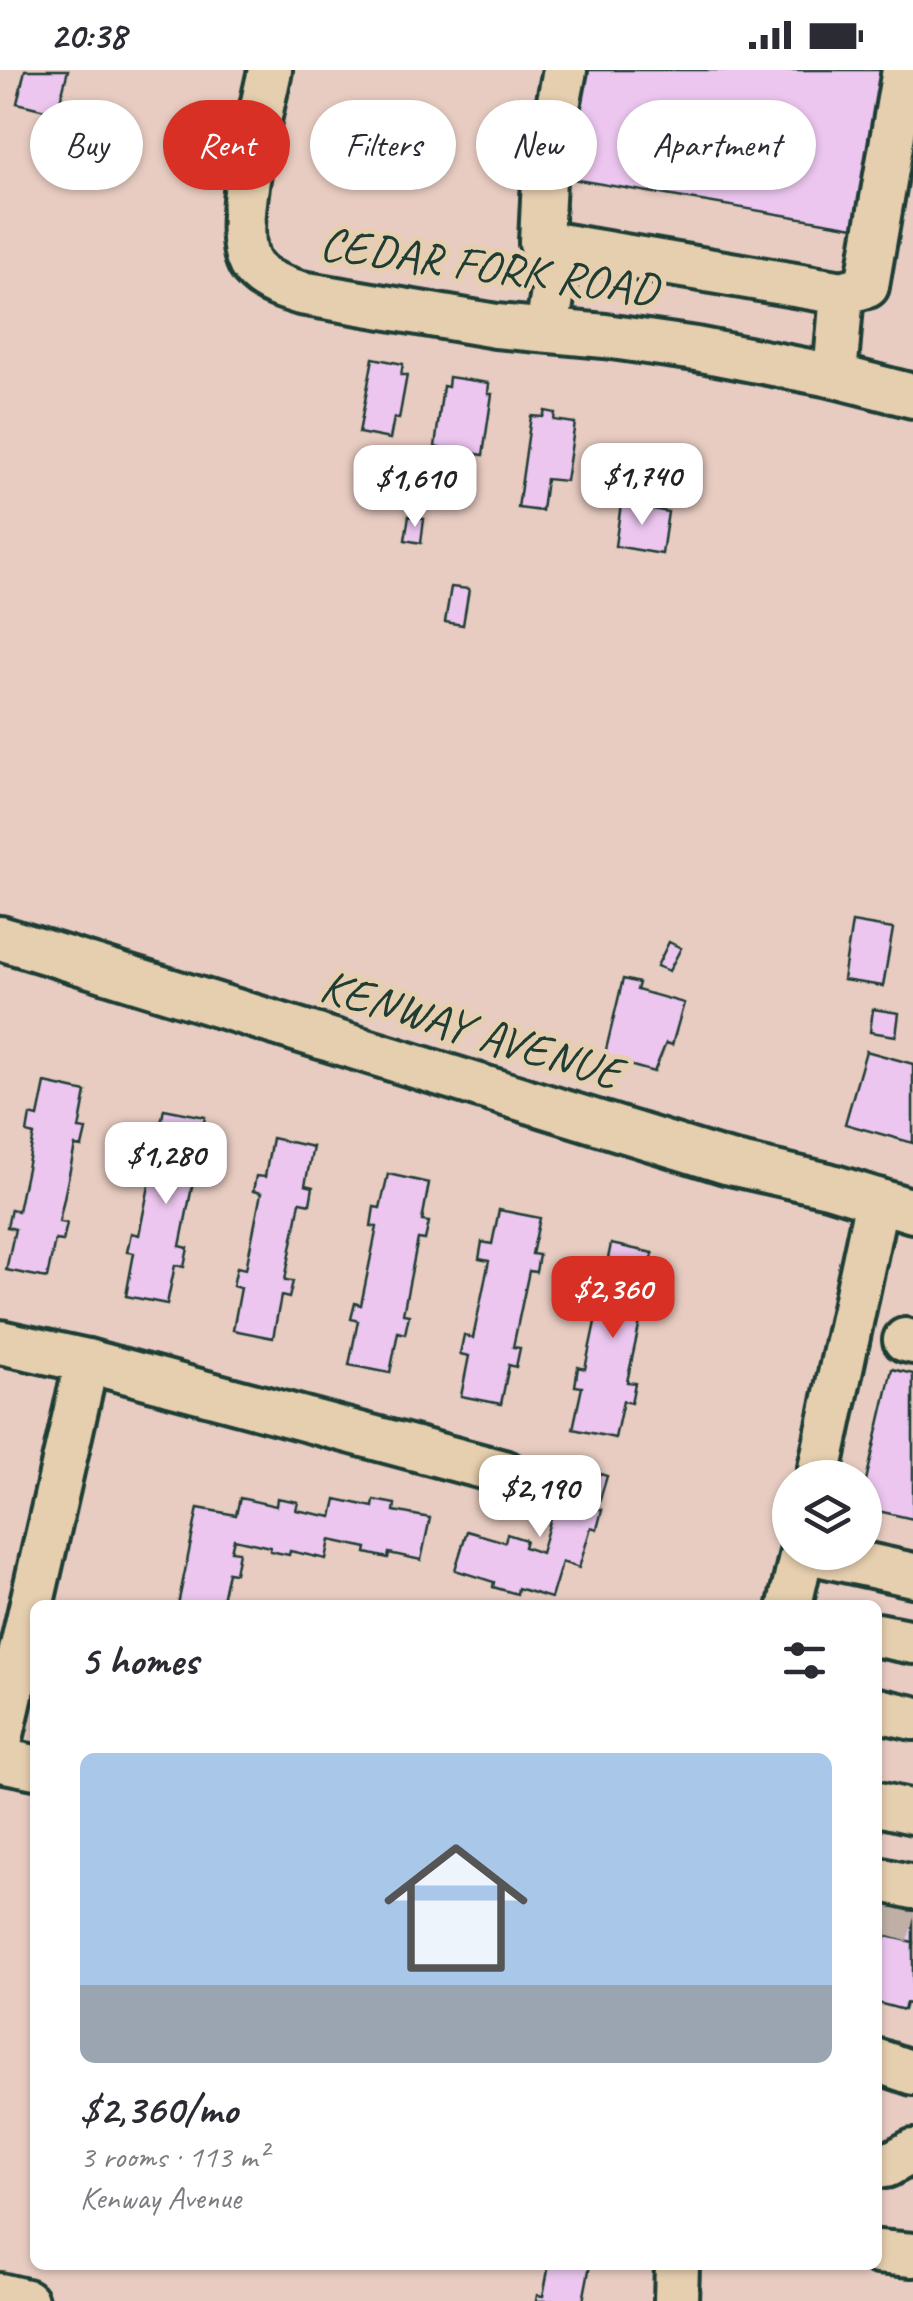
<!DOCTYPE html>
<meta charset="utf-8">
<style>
body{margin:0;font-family:Caveat,sans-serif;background:#f2f2f3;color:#2b2b33;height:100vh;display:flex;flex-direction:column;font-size:38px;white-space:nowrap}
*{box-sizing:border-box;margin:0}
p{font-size:32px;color:#7c7c81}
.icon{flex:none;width:55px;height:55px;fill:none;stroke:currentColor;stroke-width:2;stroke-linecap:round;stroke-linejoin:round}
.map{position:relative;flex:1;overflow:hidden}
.details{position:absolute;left:30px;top:1530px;width:852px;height:670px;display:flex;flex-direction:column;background:#fff;border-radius:15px;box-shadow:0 2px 8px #0004}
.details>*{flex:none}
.guide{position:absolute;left:30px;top:30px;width:855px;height:90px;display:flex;gap:20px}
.controls{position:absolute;left:772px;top:1390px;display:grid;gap:20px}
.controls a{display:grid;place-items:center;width:110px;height:110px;border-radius:50%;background:#fff;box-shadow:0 2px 8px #0004;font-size:50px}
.price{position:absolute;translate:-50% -85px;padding:0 22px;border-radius:20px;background:#fff;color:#222;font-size:32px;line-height:65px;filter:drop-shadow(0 2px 5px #0008)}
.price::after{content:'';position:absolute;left:50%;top:60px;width:30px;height:22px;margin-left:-15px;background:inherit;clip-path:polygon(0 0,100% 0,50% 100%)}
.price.selected{background:#d93025;color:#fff}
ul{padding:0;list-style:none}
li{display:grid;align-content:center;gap:20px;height:530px;padding:0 50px}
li+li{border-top:2px solid #e1e1e2}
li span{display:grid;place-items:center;height:310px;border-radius:15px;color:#555}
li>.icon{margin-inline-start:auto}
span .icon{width:180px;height:180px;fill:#fffc;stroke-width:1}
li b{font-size:42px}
h2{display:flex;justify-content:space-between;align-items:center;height:120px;padding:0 50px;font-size:42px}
.pill{padding:0 35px;border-radius:45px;background:#fff;box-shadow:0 2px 8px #0004;font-size:35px;line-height:90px}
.pill.selected{background:#d93025;color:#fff}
.status{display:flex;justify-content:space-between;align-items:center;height:70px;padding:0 50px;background:#fff;direction:ltr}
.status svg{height:28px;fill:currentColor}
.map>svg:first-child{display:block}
.building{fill:#ecc6ef;stroke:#1f3d34;stroke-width:2.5}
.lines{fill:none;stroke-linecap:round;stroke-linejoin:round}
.minor-tunnel{stroke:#c0afa6;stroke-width:42;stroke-dasharray:42 21;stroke-linecap:butt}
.minor-casing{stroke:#1f3d34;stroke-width:50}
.minor{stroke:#e6cfaf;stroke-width:42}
.labels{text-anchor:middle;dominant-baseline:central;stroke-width:10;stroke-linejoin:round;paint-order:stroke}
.street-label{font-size:48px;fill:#1f3d34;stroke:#e6cfaf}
</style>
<div class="status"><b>20:38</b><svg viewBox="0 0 49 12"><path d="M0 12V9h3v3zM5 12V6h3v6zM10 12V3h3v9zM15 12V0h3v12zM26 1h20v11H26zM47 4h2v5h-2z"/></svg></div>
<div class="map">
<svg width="913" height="2231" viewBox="0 0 913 2231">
<rect width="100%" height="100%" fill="#e8ccc2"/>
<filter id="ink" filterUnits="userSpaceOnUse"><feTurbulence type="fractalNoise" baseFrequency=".01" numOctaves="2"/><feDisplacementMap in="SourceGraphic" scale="20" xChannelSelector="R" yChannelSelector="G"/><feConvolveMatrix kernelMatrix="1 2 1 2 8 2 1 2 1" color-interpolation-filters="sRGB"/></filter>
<g filter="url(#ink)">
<g class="building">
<path d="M25,0H68L57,43L17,33Z"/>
<path d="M584,0H881L854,157L566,108Z"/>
<path d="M373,288L403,294L401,305H407L399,349L394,348L390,369L359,363Z"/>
<path d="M449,307L489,313L488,324H492L483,385L466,382L465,391L446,388L447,380L435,377L443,316L448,317Z"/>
<path d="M545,341L555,343L554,350L575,353L566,411L546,409L542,441L518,438L531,346L543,347Z"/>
<path d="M417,406L431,408L427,432L412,429Z"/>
<path d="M640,430L655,432L653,439L668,442L662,484L615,476L621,434L639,436Z"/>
<path d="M409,446L424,449L421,473L405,470Z"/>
<path d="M451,517L469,519L463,555L445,552Z"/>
<path d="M852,852L893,859L883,916L843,910Z"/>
<path d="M669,872L681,878L669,901L657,896Z"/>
<path d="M623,909L639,913L637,920L684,933L672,975L666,973L654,1002L604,988Z"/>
<path d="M873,939L899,943L896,966L870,962Z"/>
<path d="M866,981L913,994V1073L845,1054Z"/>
<path d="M45,1013L86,1022L79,1059L86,1060L82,1077L75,1076L59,1152L67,1153L63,1171L55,1170L47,1208L6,1200L15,1159L7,1157L11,1139L18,1141L34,1065L27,1063L30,1045L38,1047Z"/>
<path d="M164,1039L205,1047L198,1082L207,1084L203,1103L195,1102L180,1176L188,1178L184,1197L175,1195L167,1234L126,1226L134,1183L127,1182L131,1163L139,1165L154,1091L146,1089L150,1071L157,1073Z"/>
<path d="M272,1068L313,1077L305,1115L313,1117L310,1134L300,1132L285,1210L293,1211L289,1228L281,1226L273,1268L233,1260L241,1218L233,1216L237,1197L246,1199L261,1123L253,1121L256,1106L265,1107Z"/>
<path d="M388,1104L429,1113L422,1151L429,1152L425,1170L418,1169L403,1244L409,1245L405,1264L398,1262L390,1303L349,1295L358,1251L351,1249L355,1233L361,1235L377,1157L371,1156L374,1137L380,1138Z"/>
<path d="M499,1140L540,1148L532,1184L539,1185L536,1202L529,1201L513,1277L520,1278L516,1297L509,1295L501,1334L461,1326L469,1286L460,1284L464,1265L473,1268L489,1191L479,1189L482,1172L492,1174Z"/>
<path d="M611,1174L653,1183L645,1217L654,1219L650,1239L643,1238L627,1312L635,1313L631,1333L623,1331L615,1368L573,1359L582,1317L575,1316L578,1297L585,1299L601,1224L593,1222L597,1206L604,1208Z"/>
<path d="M892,1299L913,1304V1449L865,1438V1415Z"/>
<path d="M567,1394L607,1406L597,1439L602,1440L597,1459L591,1457L579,1498L562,1492L551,1528L518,1518L517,1524L493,1517L494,1512L455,1500L467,1461L505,1472L507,1464L526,1470L524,1477L541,1483L552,1444L544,1441L549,1423L558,1426Z"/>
<path d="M240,1428L276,1436L277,1428L298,1432L296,1440L332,1447L336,1429L373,1437L374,1430L395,1434L394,1441L430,1448L421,1490L389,1483L388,1488L366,1483L367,1478L330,1470L326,1489L290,1481L289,1485L270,1481V1477L234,1469L231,1481L239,1482L235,1503L228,1502L221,1535H178L198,1438L236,1445Z"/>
<path d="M878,1825H913V1873L878,1864Z"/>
<path d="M878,1864L913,1872V1935L906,1933L904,1940L878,1933Z"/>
<path d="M549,2195H590L583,2231H536L537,2225L543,2226Z"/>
</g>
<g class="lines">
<path class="minor-tunnel" d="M878,1841L913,1851"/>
<defs>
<g id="minor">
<path d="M270,0C262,42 227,166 253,198C264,212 284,218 301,223L496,256L605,266L696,279L835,306L913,326"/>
<path d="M541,172L842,223L835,306"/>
<path d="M842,223L867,216L904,0"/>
<path d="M547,260L555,209L541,172L544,109L565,0"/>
<path d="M0,868L726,1092L828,1115L913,1141"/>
<path d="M905,1270L913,1272"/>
<path d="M0,1272L87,1291L506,1403"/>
<path d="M818,1408L877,1130"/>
<path d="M808,1482L913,1505"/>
<path d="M790,1535L802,1482"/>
<path d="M878,1565L913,1572"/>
<path d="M878,1640L913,1648"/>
<path d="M0,1673L87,1291"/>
<path d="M0,1690L35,1697"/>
<path d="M878,1734L913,1742"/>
<path d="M878,1809L913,1817"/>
<path d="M878,1991L913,2003"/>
<path d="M878,2094L886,2096L913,2081"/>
<path d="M878,2182L913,2185"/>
<path d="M0,2225L26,2231"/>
<path d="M676,2231L677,2195"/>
</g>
</defs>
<use href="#minor" class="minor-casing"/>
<use href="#minor" class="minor"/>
</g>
</g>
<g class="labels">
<g class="street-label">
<text transform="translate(489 196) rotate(8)">CEDAR FORK ROAD</text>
<text transform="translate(471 959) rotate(17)">KENWAY AVENUE</text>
</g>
</g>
</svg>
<div class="controls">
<a><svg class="icon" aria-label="layers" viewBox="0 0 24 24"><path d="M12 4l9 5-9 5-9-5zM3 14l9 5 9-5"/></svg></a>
</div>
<b class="price" style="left:642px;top:458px">$1,740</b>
<b class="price" style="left:415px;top:460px">$1,610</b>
<b class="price" style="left:166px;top:1137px">$1,280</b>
<b class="price selected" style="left:613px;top:1271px">$2,360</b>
<b class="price" style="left:540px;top:1470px">$2,190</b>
<div class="guide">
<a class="pill">Buy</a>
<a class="pill selected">Rent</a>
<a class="pill">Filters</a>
<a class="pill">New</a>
<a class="pill">Apartment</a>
</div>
<section class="details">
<h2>5 homes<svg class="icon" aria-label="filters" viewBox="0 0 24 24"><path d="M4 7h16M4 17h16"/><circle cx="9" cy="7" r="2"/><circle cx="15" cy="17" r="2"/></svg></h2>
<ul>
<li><span style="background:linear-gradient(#a9c7e8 75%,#9aa5b1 0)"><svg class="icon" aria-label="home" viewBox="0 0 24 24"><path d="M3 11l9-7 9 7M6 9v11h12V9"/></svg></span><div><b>$2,360/mo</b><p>3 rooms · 113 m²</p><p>Kenway Avenue</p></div></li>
</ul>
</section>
</div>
